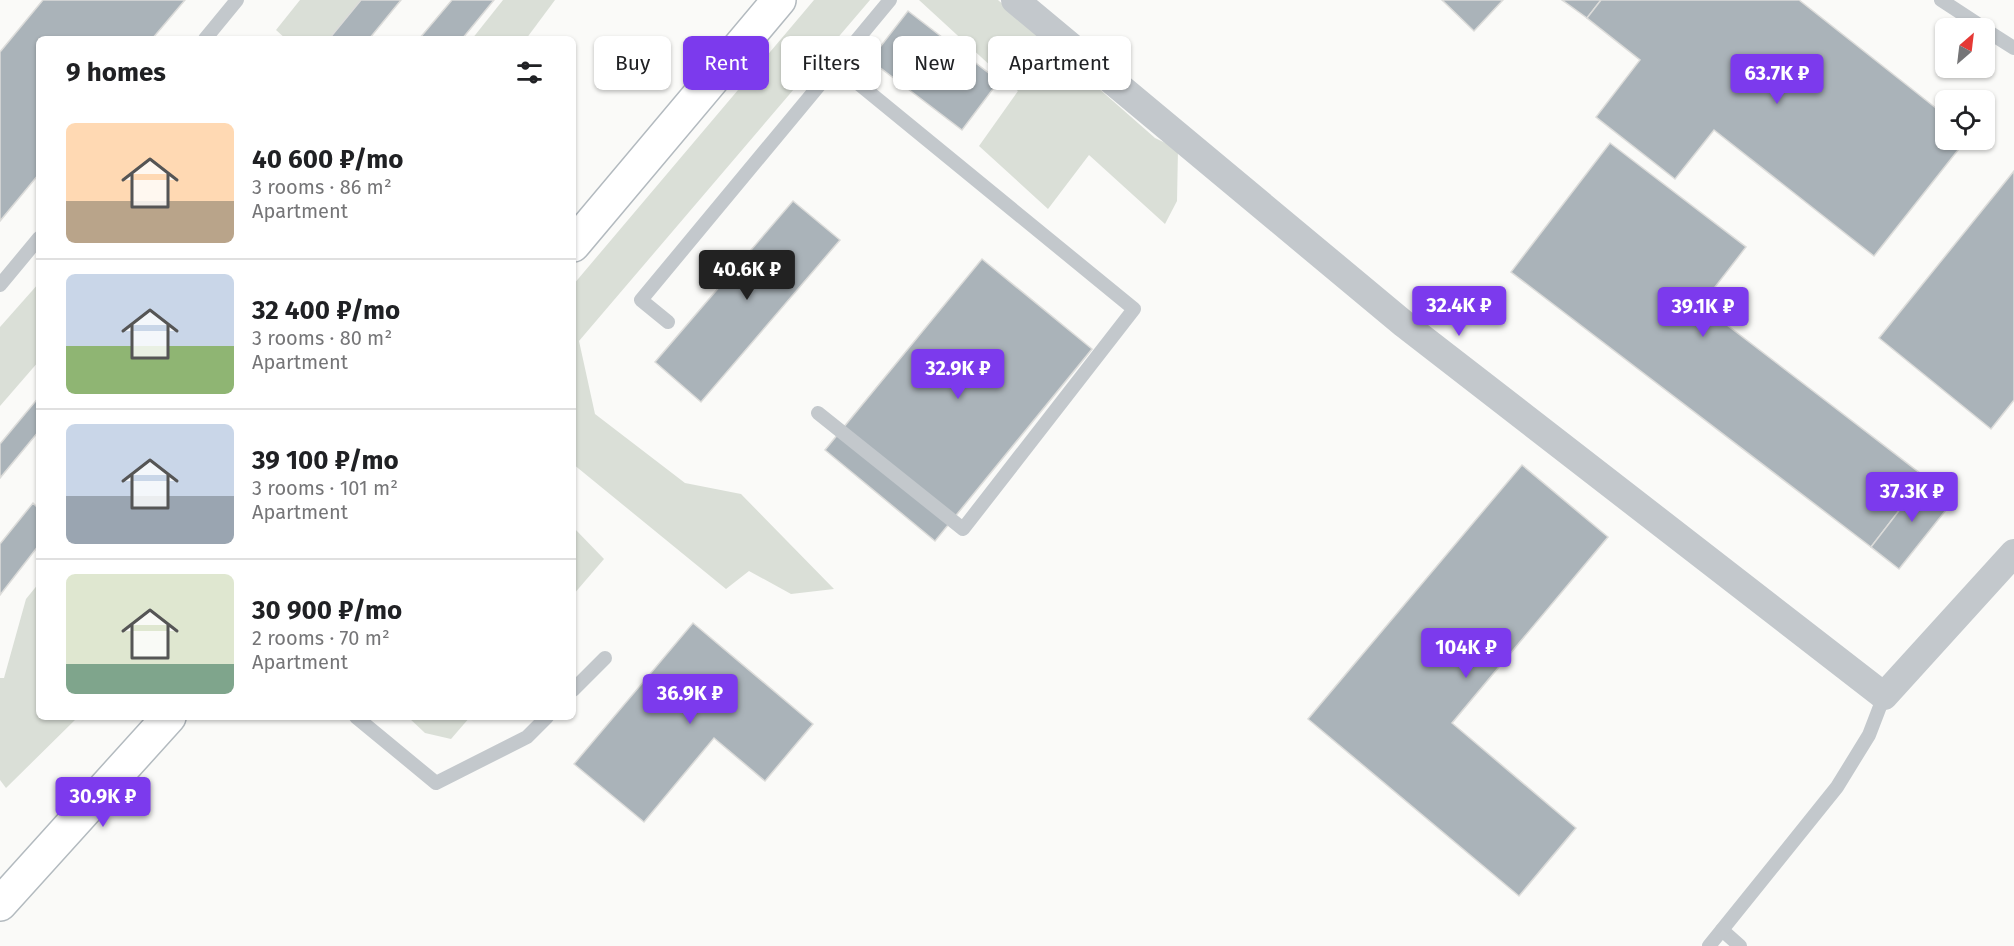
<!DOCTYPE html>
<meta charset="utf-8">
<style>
body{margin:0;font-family:"Fira Sans",sans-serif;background:#f2f2f2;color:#202124;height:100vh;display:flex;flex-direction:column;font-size:22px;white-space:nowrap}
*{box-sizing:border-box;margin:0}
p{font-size:20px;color:#757577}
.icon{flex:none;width:33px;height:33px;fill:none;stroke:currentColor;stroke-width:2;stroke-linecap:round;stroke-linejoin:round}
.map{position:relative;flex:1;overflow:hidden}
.panel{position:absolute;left:36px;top:36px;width:540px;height:684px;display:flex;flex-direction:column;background:#fff;border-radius:9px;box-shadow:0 2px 4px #0004}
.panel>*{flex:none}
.banner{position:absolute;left:594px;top:36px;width:570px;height:54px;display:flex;gap:12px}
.needle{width:39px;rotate:28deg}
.buttons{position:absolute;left:1935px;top:18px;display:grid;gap:12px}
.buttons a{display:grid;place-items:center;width:60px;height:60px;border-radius:9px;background:#fff;box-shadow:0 2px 4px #0004;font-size:30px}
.price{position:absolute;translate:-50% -51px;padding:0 14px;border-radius:6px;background:#7c3aed;color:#fff;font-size:20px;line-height:39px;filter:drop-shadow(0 2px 3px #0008)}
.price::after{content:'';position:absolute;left:50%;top:36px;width:18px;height:14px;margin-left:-9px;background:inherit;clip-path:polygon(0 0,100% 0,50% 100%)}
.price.selected{background:#222;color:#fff}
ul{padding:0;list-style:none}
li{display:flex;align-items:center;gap:18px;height:150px;padding:0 30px}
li+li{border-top:2px solid #e0e0e0}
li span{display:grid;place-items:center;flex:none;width:168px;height:120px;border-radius:9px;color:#555}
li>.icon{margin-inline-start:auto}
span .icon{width:72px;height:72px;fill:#fffc;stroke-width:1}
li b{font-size:26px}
h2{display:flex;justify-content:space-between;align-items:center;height:72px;padding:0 30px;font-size:26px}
.tag{padding:0 21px;border-radius:9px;background:#fff;box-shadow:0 2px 4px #0004;font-size:21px;line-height:54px}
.tag.selected{background:#7c3aed;color:#fff}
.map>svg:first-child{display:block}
.green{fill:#dadfd7}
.building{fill:#aab3b9;stroke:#dcdcda;stroke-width:1.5}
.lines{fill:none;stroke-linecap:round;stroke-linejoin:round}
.secondary-casing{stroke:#b3babf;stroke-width:36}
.lane{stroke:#c3c8cc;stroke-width:14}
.street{stroke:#c3c8cc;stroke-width:28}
.secondary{stroke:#fff;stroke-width:33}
</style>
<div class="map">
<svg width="2014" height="946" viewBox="0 0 2014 946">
<rect width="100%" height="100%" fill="#fafaf8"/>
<g class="green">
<path d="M300,0H361L329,39H286L276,30Z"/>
<path d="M503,0H555L526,39H472Z"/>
<path d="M814,0H870L579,341L595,414L685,483L741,494L834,589L791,594L749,571L726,589L573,464V285Z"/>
<path d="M919,0H998L1155,138L1178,149L1177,201L1165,224L1089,155L1048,209L979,146L1018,91Z"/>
<path d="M39,283V361L0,406V327Z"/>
<path d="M573,527L604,559L573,595Z"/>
<path d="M39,583V717H78L6,788L0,780V678H4L26,599Z"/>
<path d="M408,717H470L451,739L425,733Z"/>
</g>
<g class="building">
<path d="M43,0H185L152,39H39V174L0,221V52Z"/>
<path d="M361,0H401L369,39H329Z"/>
<path d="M452,0H494L462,39H419Z"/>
<path d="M1442,0H1503L1474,31Z"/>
<path d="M1562,0H1601L1587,18Z"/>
<path d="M1601,0H1799L1946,116V140H1966L1874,256L1714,130L1675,179L1596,117L1640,60L1587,18Z"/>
<path d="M908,11L999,81L962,130L870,60Z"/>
<path d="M1610,143L1746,247L1701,305L1925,477L1871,547L1511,272Z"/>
<path d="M2014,171V400L1991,429L1879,338Z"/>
<path d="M793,201L840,240L701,402L655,362Z"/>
<path d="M982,259L1092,349L935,541L825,450Z"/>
<path d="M39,397V431L0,478V444Z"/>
<path d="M1522,465L1608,537L1452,723L1576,828L1519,896L1308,719Z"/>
<path d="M1925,477L1954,500L1899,569L1871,547Z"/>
<path d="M33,503L39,509V545L0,595V544Z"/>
<path d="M693,623L813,724L765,781L714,738L644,822L574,764Z"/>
</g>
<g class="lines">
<defs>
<g id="secondary">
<path d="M573,245L779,0"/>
<path d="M0,904L169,717"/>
</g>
</defs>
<use href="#secondary" class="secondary-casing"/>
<g class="lane">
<path d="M1941,0L1984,28"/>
<path d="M1984,29L2014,48"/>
<path d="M205,39L237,0"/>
<path d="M0,285L39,238"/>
<path d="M668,322L641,300L890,0"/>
<path d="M818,413L963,529L1134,309L837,66"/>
<path d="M573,690L605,658"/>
<path d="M356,717L436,783L527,737L547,717"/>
<path d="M1722,930L1740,946"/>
<path d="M1709,946L1837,787L1869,735L1884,696"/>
</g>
<path class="street" d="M1015,0L1404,324L1884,696L2014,553"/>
<use href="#secondary" class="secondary"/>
</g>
</svg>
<div class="buttons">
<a><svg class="needle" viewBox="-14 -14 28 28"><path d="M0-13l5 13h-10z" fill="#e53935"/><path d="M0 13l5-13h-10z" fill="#757577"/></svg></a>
<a><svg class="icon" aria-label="locate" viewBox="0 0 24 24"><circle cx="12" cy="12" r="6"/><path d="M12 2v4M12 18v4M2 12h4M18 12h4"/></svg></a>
</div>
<b class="price" style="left:1777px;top:105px">63.7K ₽</b>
<b class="price selected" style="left:747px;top:301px">40.6K ₽</b>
<b class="price" style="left:1459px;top:337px">32.4K ₽</b>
<b class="price" style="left:1703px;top:338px">39.1K ₽</b>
<b class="price" style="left:958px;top:400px">32.9K ₽</b>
<b class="price" style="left:1912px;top:523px">37.3K ₽</b>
<b class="price" style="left:1466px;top:679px">104K ₽</b>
<b class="price" style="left:690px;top:725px">36.9K ₽</b>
<b class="price" style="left:103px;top:828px">30.9K ₽</b>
<div class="banner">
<a class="tag">Buy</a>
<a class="tag selected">Rent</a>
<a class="tag">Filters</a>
<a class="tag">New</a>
<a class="tag">Apartment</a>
</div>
<section class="panel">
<h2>9 homes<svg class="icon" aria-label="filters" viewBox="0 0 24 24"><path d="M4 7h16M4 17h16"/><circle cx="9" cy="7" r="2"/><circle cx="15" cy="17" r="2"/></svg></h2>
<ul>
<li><span style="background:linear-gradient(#ffd9b3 65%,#b9a48a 0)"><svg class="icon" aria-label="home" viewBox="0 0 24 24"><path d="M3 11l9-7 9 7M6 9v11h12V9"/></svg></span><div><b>40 600 ₽/mo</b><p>3 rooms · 86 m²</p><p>Apartment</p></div></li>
<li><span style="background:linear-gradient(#c9d6e8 60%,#8fb573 0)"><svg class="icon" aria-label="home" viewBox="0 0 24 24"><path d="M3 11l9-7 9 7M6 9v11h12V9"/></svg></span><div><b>32 400 ₽/mo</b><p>3 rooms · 80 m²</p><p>Apartment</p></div></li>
<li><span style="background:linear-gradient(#c9d6e8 60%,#9aa5b1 0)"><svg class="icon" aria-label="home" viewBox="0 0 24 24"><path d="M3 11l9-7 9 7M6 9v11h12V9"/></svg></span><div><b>39 100 ₽/mo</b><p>3 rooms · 101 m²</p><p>Apartment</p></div></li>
<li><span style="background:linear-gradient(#dfe7d0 75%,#7fa58c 0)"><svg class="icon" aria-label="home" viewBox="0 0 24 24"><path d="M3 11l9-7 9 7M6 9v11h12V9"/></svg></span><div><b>30 900 ₽/mo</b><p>2 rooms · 70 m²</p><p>Apartment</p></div></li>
</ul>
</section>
</div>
